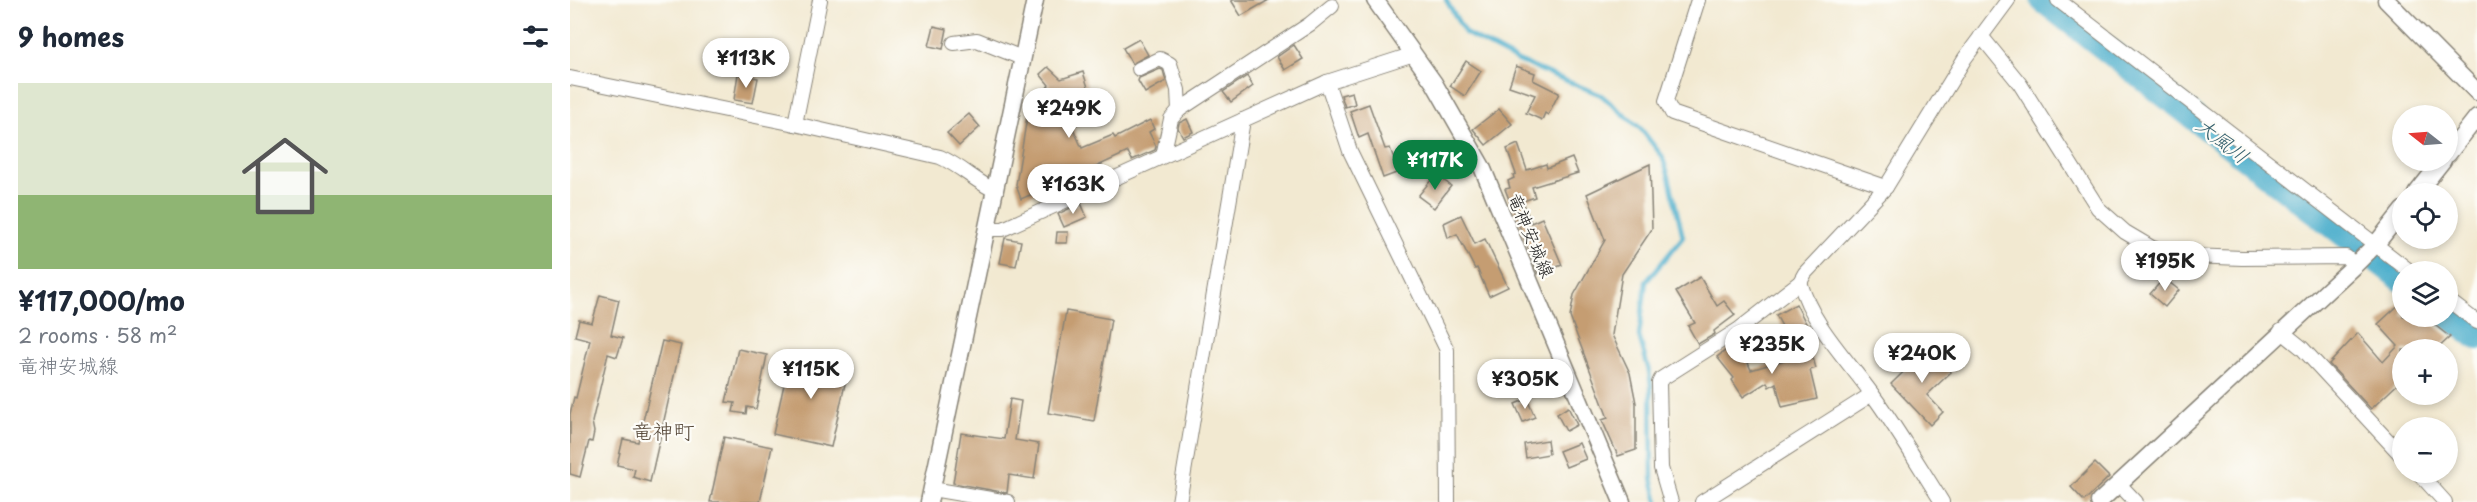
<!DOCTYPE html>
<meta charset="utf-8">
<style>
body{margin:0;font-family:"Playpen Sans","Klee One",sans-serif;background:#f2f2f3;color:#1f2937;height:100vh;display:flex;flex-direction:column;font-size:22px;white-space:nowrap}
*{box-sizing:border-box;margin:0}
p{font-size:20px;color:#747a83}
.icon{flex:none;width:33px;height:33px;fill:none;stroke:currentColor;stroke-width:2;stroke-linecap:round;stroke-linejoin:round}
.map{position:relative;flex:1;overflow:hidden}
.drawer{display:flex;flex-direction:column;background:#fff;width:570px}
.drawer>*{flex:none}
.needle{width:39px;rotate:287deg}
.tools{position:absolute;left:1822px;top:105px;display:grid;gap:12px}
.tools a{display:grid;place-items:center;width:66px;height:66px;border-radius:50%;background:#fff;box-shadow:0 3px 9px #0003;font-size:30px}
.price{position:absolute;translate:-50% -51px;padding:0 14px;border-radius:21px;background:#fff;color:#222;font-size:20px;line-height:39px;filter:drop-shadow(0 2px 3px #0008)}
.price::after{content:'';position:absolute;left:50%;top:36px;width:18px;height:14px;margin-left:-9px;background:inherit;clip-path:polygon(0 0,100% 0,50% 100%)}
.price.selected{background:#0b8043;color:#fff}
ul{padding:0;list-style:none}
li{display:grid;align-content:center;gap:12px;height:318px;padding:0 18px}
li+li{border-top:2px solid #e0e1e3}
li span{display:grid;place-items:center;height:186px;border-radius:0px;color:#555}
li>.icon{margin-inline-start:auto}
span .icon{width:108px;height:108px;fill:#fffc;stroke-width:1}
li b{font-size:26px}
h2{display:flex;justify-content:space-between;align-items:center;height:72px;padding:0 18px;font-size:26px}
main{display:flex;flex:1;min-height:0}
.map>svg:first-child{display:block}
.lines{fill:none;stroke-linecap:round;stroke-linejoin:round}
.stream{stroke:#4dafcc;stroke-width:4.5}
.river{stroke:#4dafcc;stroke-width:26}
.building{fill:#c59d72}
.minor-casing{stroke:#878276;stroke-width:16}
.tertiary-casing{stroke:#878276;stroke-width:19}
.minor{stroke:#fff;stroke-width:14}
.tertiary{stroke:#fff;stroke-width:16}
.labels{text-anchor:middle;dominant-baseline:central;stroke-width:4.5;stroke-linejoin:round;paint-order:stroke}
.street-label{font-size:18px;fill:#1c1c1c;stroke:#fdfcf7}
.water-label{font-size:20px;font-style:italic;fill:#325e6b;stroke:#fdfcf7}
.quarter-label{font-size:21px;fill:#57493a;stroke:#fdfcf7}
</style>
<main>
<section class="drawer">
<h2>9 homes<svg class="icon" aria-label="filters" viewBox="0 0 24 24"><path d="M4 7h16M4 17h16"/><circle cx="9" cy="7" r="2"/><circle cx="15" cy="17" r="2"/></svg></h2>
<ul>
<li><span style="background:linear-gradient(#dfe7d0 60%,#8fb573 0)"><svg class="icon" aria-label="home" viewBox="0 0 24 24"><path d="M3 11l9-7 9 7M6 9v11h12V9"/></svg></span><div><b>¥117,000/mo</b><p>2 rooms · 58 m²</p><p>竜神安城線</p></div></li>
</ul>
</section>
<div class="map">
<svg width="1907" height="502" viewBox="0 0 1907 502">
<rect width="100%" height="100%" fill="#fdfcf7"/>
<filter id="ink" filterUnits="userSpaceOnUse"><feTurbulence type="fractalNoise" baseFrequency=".0167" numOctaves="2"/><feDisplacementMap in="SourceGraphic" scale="12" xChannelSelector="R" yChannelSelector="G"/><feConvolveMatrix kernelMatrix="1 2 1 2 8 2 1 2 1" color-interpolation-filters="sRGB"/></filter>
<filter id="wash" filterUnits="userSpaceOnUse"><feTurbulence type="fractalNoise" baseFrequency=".008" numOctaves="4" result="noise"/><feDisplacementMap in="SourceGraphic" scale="24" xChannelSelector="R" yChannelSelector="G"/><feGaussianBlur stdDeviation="1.35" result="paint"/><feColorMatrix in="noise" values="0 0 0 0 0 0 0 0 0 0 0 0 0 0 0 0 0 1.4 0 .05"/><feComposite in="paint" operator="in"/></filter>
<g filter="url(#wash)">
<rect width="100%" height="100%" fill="#f2e9d1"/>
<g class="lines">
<path class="stream" d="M876,0L895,33L948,61L1031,95L1071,129L1092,156L1099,177L1113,237L1076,282L1069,336L1079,371L1081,385L1082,479L1088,502"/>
<g class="river">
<path d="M1473,0L1833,280"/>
<path d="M1878,315L1907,337"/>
</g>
</g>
<g id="blocks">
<g class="building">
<path d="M661,0H699L671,16Z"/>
<path d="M364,26L377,29L373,49L359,46Z"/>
<path d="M569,39L578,55L562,64L553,48Z"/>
<path d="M724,45L733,59L715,70L707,57Z"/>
<path d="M896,61L911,71L895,96L880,86Z"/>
<path d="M946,66L965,73L963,80L989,93L978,115L975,113L972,120L956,113L965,95L939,86Z"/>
<path d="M478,67L491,79L513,72L527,115L502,126L512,148L543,135L545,138L580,120L584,129L579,132L586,146L585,150L562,160L558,152L523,168L527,176L481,197L476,188L451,199L446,185L457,117L479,85L470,74Z"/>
<path d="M590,69L593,70L596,81L575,93L568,81L569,78Z"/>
<path d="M168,74L188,78L183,103L164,100Z"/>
<path d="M677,76L683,86L661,102L653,92Z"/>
<path d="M782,92L785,104L775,107L771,95Z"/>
<path d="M799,104L815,149L820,148L829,172L813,178L798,134L789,138L780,111Z"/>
<path d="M929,109L942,124L916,145L903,129Z"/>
<path d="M399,114L410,127L389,146L377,133Z"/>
<path d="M617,119L623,132L613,137L608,128L609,123Z"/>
<path d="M948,144L957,170L976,164L977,168L1002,158L1008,173L962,187L965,197L953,201L961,223L972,218L992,265L968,274L935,189L940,188L938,181L944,178L943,175L946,174L937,149Z"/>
<path d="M1080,164L1082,229L1052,274L1042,335L1060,373L1066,403V450L1048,456L1032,420L1038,418L1000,317L1004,295L1035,240L1017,194Z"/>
<path d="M866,174L881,186L864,208L848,196Z"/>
<path d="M511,203L517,217L494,227L488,214Z"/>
<path d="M891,215L905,244L915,239L938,287L919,296L907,268L905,269L887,234L878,238L874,223Z"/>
<path d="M487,232H498L497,243H486Z"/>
<path d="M435,238L451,241L446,266L430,263Z"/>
<path d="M1130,277L1147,306L1154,301L1165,315L1144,331L1145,334L1128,344L1118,326L1125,323L1106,292Z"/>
<path d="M1594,278L1609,290L1595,307L1580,294Z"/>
<path d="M30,295L49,300L41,335L53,338L47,357L38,354L22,422L24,432L22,442L19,441L10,477L0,474V414L4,397L6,398L20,340L5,336L9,320L22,323Z"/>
<path d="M1833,301V316H1853L1880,337L1866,350H1833V379L1801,409L1759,364L1788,333L1813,362L1828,346L1808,324Z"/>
<path d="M1226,304L1240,331L1220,341L1206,315Z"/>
<path d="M496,311L541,319L524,421L478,413Z"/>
<path d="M1171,339L1186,358L1178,363L1181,370L1241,352L1246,368L1240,370L1247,399L1212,407L1206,383L1199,387L1197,382L1173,397L1162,380L1164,378L1147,357Z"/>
<path d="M92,341L111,345L80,482L63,477L65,469L47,465L53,439L68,442Z"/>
<path d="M1358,348L1381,372L1357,395L1373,412L1360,425L1321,384Z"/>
<path d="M168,349L197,355L186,409L177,407L176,414L163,412L165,403L156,402Z"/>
<path d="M221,353L279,366L261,447L203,434Z"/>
<path d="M440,399L451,401L445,440L469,444L464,479L439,475L437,493L383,483L391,433L434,439Z"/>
<path d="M957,399L965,417L953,422L945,404Z"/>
<path d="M998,407L1007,425L996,431L987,414Z"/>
<path d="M154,437L202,447L190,502H140Z"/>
<path d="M977,440L979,454L956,458L954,444Z"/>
<path d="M1009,443L1016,459L996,467L989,451Z"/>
<path d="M1525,463L1539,477L1514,501L1501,487Z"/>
</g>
</g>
</g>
<g filter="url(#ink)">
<use href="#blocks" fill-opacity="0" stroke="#878276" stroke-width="1.5"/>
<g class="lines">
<defs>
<g id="minor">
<path d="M1128,0L1096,101L1102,113L1316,187"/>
<path d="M1488,0L1841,272"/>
<path d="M1411,36L1450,84L1528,208L1555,232L1582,248L1622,256L1672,258L1776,257L1785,265"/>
<path d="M384,43L407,40L452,58"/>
<path d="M569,69L590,59L600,64L608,90L609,110"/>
<path d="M0,78L225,124L370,157C391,166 406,182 426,191"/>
<path d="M757,82L780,151L877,350L878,502"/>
<path d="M225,124L250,0"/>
<path d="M593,156L601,119L609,110L740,24L762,6"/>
<path d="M417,229H433L757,82L844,54"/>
<path d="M1230,282C1242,325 1276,358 1302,394C1327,428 1349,466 1372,502"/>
<path d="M1878,300L1907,322"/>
<path d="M1711,331L1732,348L1833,457"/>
<path d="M1848,472L1875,502"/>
<path d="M1549,484L1566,502"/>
<path d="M362,489L438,502"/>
<path d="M609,502L673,120"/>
<path d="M1101,502L1091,468L1089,383L1091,379L1168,330L1230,282L1235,273L1316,187L1395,58L1438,0"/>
<path d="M1132,502L1302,394"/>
</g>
<g id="tertiary">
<path d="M805,0L864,83L912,167L1052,502"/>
<path d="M1816,0L1907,92"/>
<path d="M1878,154L1907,117"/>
<path d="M1846,194L1873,160"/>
<path d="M359,502L465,0"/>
<path d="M1529,502L1785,265L1806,244L1833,210"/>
</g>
</defs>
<use href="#minor" class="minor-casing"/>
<use href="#tertiary" class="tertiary-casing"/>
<use href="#minor" class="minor"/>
<use href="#tertiary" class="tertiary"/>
</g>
</g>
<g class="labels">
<g class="street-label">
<text transform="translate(962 235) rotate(67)">竜神安城線</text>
</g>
<g class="water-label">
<text transform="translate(1653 140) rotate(38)">大風川</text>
</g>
<g class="quarter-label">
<text x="93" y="430">竜神町</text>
</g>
</g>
</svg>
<div class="tools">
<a><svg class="needle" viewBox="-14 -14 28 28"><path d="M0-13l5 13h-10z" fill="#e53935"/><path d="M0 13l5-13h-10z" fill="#747a83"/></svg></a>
<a><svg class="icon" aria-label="locate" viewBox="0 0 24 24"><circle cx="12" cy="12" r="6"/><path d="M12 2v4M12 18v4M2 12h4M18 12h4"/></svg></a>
<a><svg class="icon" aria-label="layers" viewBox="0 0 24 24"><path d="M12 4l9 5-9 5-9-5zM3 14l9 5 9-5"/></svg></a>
<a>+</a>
<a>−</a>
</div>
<b class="price" style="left:176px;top:89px">¥113K</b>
<b class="price" style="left:499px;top:139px">¥249K</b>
<b class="price selected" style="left:865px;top:191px">¥117K</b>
<b class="price" style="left:503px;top:215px">¥163K</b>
<b class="price" style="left:1595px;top:292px">¥195K</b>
<b class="price" style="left:1202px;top:375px">¥235K</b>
<b class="price" style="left:1352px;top:384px">¥240K</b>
<b class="price" style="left:241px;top:400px">¥115K</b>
<b class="price" style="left:955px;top:410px">¥305K</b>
</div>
</main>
